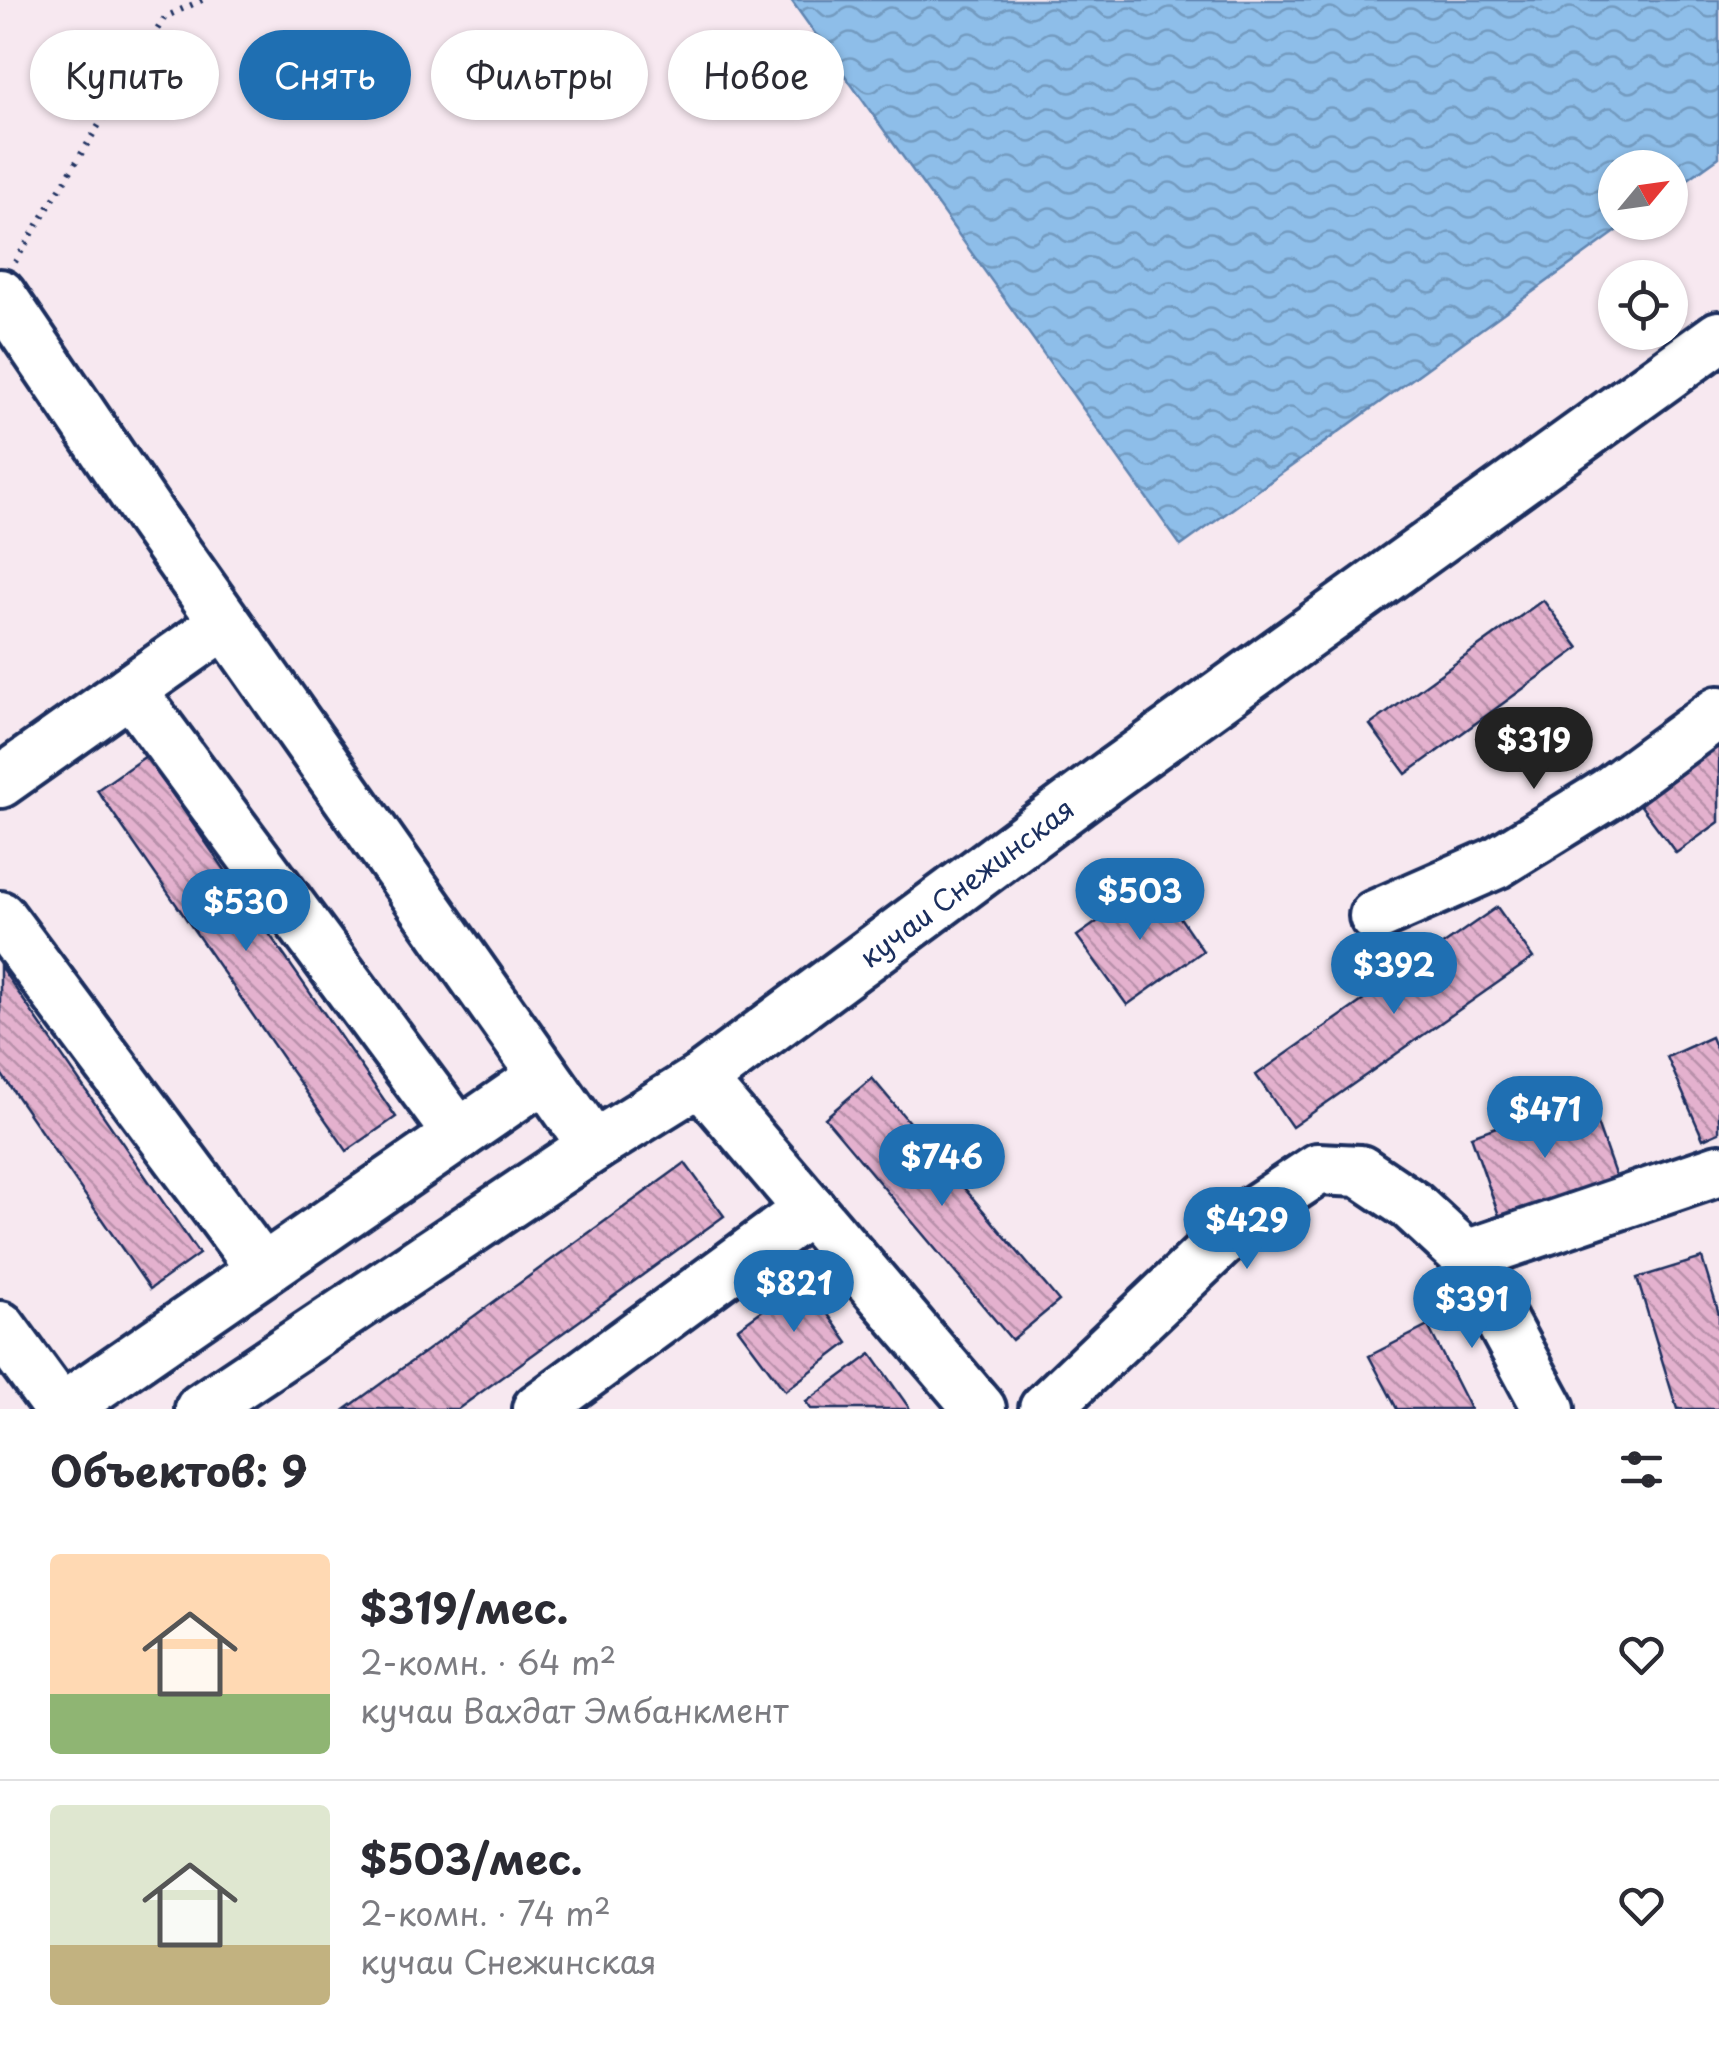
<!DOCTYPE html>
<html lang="ru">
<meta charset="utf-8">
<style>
body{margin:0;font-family:"Playpen Sans",sans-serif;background:#f7f7f7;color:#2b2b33;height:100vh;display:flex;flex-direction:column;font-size:38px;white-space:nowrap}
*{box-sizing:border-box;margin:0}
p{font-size:32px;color:#7c7c81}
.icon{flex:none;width:55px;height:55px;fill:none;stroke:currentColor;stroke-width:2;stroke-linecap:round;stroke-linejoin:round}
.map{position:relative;height:1409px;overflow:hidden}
.panel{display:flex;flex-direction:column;background:#fff;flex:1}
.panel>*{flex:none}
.top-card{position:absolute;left:30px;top:30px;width:1000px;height:90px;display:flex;gap:20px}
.needle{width:65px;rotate:61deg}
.controls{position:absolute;left:1598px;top:150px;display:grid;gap:20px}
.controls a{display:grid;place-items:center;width:90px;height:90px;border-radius:50%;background:#fff;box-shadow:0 2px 8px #0004;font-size:50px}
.price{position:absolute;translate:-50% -85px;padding:0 22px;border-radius:35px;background:#1f6fb2;color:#fff;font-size:32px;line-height:65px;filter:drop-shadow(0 2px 5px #0008)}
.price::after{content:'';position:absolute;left:50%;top:60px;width:30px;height:22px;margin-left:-15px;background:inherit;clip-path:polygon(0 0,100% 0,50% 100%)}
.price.on{background:#222;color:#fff}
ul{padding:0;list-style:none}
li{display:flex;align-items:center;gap:30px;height:250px;padding:0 50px}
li+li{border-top:2px solid #e1e1e2}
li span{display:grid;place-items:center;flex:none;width:280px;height:200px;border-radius:10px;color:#555}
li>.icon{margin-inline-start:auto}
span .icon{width:120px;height:120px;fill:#fffc;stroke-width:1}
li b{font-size:42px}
h2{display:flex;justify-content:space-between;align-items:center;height:120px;padding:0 50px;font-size:42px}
.tag{padding:0 35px;border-radius:45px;background:#fff;box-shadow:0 2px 8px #0004;font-size:35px;line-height:90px}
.tag.on{background:#1f6fb2;color:#fff}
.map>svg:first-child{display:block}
.water{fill:url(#water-waves);stroke:#6085b1;stroke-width:2.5}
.building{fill:url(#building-back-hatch);stroke:#1b2f5e;stroke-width:2.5}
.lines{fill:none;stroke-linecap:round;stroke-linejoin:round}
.minor-casing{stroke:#1b2f5e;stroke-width:58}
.path{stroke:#1b2f5e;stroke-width:6;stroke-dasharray:2.5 8;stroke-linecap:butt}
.minor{stroke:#fff;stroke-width:50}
.labels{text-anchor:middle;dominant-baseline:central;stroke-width:9;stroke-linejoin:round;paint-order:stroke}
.street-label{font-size:28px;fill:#1b2f5e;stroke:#fff}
</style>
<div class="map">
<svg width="1719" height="1409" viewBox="0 0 1719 1409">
<defs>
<pattern id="water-waves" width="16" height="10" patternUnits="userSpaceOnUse" patternTransform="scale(2.5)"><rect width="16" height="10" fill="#8ebee9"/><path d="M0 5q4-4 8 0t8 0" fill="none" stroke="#739bc0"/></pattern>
<pattern id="building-back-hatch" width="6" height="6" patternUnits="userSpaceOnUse" patternTransform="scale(2.5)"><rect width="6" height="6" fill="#e4b1ce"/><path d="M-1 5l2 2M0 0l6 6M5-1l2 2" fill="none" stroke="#b890aa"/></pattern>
</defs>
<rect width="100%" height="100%" fill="#f7e8f0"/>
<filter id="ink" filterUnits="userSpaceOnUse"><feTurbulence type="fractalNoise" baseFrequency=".01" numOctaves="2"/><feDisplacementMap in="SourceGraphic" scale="20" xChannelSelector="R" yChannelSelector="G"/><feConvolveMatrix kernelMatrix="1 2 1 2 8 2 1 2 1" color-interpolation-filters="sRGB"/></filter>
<g filter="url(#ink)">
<path class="water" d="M791,0H1719V157L1670,192V168H1615V222L1628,223L1181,546Z"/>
<g class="building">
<path d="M1543,600L1579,648L1406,774L1370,725Z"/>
<path d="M1719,739V822L1676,853L1636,799Z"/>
<path d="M146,756L396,1117L347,1151L97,790Z"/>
<path d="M1155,881L1203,951L1127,1005L1077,936Z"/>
<path d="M1497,907L1533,958L1292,1127L1256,1075Z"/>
<path d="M0,966L199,1254L150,1289L0,1072Z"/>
<path d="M1711,1037L1719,1056V1132L1703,1139L1667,1057Z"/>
<path d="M872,1078L1059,1301L1012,1340L825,1118Z"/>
<path d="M1587,1095L1619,1186L1503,1227L1471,1136Z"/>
<path d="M685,1163L724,1216L458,1409H346Z"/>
<path d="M1702,1258L1719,1314V1409H1677L1637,1278Z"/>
<path d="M804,1280L848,1343L785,1391L738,1328Z"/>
<path d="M1428,1326L1470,1409H1397L1369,1356Z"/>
<path d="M871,1354L910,1409H811L806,1402Z"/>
</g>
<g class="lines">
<defs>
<g id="minor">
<path d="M0,295L150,516L594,1146"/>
<path d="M130,690L459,1135"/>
<path d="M0,782L225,623"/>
<path d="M1375,916L1496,863L1609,793L1719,712"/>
<path d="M0,917L263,1270"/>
<path d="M700,1080L980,1409"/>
<path d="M1466,1256L1719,1170"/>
<path d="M0,1327L60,1409"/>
<path d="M62,1409L544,1076"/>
<path d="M201,1409L594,1146L700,1080L1111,775L1719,337"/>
<path d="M538,1409L810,1209"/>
<path d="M1045,1409L1249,1215L1318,1169L1360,1171L1412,1206L1466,1256L1549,1409"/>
</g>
</defs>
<use href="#minor" class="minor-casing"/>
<path class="path" d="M15,262L165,17L202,0"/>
<use href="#minor" class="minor"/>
</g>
</g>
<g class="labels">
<g class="street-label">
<text transform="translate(966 882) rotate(-37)">кучаи Снежинская</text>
</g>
</g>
</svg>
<div class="controls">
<a><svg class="needle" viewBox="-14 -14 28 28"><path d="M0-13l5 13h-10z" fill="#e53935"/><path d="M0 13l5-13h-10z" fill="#7c7c81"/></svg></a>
<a><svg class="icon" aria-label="locate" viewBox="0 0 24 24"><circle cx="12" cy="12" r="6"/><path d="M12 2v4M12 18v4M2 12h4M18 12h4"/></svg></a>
</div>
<b class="price on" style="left:1534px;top:792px">$319</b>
<b class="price" style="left:1140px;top:943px">$503</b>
<b class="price" style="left:246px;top:954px">$530</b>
<b class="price" style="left:1394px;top:1017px">$392</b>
<b class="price" style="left:1545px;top:1161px">$471</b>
<b class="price" style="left:942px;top:1209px">$746</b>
<b class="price" style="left:1247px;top:1272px">$429</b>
<b class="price" style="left:794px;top:1335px">$821</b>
<b class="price" style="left:1472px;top:1351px">$391</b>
<div class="top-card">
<a class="tag">Купить</a>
<a class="tag on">Снять</a>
<a class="tag">Фильтры</a>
<a class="tag">Новое</a>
</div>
</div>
<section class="panel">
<h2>Объектов: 9<svg class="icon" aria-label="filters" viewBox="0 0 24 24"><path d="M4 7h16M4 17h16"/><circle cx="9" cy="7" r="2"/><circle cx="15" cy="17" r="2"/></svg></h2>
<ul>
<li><span style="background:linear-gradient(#ffd9b3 70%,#8fb573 0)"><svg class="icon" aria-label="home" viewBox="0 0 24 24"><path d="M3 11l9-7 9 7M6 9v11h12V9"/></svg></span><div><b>$319/мес.</b><p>2-комн. · 64 m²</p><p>кучаи Вахдат Эмбанкмент</p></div><svg class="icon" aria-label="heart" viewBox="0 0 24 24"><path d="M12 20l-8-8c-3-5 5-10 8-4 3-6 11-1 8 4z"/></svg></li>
<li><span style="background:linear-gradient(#dfe7d0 70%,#c2b280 0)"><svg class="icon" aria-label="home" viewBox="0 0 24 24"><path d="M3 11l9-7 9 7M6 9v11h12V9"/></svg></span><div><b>$503/мес.</b><p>2-комн. · 74 m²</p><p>кучаи Снежинская</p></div><svg class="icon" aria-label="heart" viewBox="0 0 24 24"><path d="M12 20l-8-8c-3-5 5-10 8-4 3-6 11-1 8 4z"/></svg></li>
</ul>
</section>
